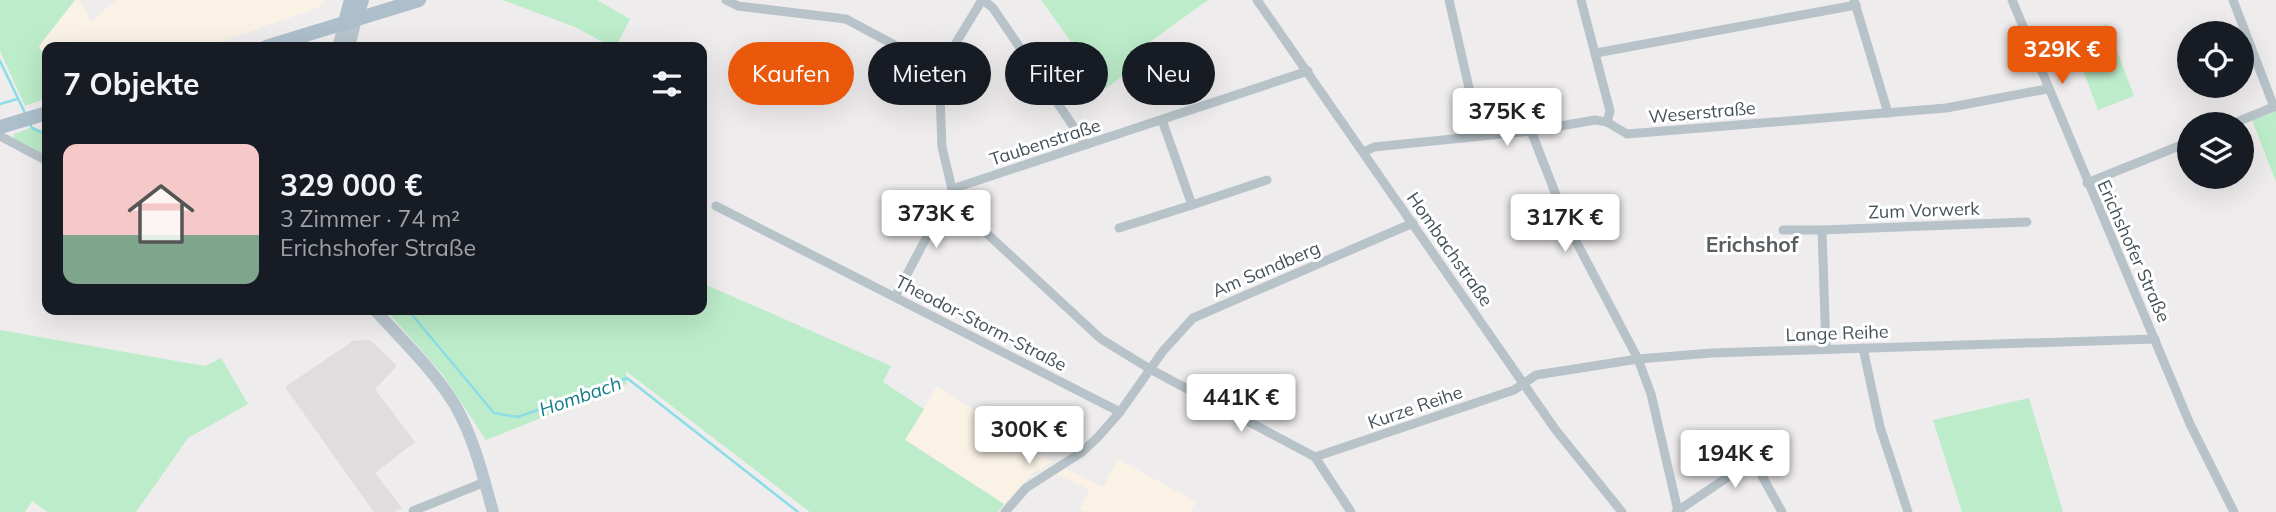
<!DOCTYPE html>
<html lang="de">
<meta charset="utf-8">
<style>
body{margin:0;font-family:Mulish,sans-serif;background:#242831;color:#f1f3f6;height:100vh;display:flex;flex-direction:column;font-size:26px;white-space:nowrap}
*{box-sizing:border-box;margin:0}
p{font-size:23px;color:#9ea1a6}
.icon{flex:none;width:38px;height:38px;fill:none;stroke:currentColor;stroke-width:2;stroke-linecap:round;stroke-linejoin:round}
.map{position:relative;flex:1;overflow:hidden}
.side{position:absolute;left:42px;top:42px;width:665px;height:273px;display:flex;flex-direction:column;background:#171b24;border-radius:14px;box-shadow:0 7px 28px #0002}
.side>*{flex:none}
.top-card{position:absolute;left:728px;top:42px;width:665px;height:63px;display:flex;gap:14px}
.fabs{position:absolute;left:2177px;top:21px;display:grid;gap:14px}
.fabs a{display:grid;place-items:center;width:77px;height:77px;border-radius:50%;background:#171b24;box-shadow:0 7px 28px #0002;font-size:35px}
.price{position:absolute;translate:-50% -60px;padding:0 16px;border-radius:7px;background:#fff;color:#222;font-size:23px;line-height:46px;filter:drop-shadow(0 2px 4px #0008)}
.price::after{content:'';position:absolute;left:50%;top:42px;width:21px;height:16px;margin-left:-10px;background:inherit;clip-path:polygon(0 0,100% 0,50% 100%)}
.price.selected{background:#ea580c;color:#fff}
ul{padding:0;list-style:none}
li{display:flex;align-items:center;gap:21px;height:175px;padding:0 21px}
li span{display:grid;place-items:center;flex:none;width:196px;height:140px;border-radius:14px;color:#555}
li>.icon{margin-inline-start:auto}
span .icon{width:84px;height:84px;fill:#fffc;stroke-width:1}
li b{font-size:30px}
h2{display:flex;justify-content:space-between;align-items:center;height:84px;padding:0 21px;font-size:30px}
.chip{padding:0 24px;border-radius:32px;background:#171b24;box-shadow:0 7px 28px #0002;font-size:24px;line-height:63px}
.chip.selected{background:#ea580c;color:#fff}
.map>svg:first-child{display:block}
.commercial{fill:#faf2e5}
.education{fill:#e0ddde}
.green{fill:#bcecc9}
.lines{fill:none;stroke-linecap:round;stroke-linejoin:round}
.stream{stroke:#8bdde7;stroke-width:2.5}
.minor{stroke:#b8c3c9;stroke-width:9}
.secondary{stroke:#b9c5ce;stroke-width:12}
.primary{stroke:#adbfcb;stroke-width:14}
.labels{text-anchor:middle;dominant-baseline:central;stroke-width:6;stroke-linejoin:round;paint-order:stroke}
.street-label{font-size:18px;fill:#465259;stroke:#fff}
.water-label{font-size:19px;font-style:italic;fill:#127d8a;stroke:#fff}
.quarter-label{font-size:21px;font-weight:bold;fill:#595e61;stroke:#fff}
</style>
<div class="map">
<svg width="2276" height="512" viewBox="0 0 2276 512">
<rect width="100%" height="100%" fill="#efeced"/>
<g class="commercial">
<path d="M75,0H80L91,22L116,0H326L317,8L206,47H47V63L39,46Z"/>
<path d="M937,386L1052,462L1031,474L1004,504L905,439Z"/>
<path d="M1118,459L1196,502L1190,512H1086L1080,509L1090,490L1057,474L1065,468L1103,487Z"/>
</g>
<path class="education" d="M370,340L397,366L375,389L415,442L375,473L402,508L394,512H374L285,387L353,341Z"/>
<g class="green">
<path d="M0,0H75L39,46L47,63V98L25,106L0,51Z"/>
<path d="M503,0H597L630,19L616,47H612L575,27Z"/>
<path d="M1041,0H1208L1132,55L1138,65L1105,89Z"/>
<path d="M2107,24L2134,96L2098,110L2071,38Z"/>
<path d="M2276,111V182L2252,120Z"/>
<path d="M33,127L47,132V157L13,138L14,134Z"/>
<path d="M702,283L891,366L883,382L924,409L905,440L1004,504L998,512H810L626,371L627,384L486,440L443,375L386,310H702Z"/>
<path d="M0,330L205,366L221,358L248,404L188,438L136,512H48L32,501L25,512H0Z"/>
<path d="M2029,398L2063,512H1962L1933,420Z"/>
</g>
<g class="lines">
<g class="stream">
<path d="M0,61L26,115"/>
<path d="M0,104L17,99"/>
<path d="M30,124L32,128L47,135"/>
<path d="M408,310L494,413L518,417L627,378L798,512"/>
</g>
<g class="minor">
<path d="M726,0L738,6L846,19L930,64L945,68"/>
<path d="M982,0L951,51L940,96L942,147L952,189L970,218L1101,339L1150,369L1315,457L1351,512"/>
<path d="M983,0L993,8L1086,145"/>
<path d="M1257,0L1555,429L1622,512"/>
<path d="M1449,0L1480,136"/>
<path d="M1581,0L1610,111L1607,122"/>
<path d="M1854,0L1888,113"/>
<path d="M2012,0L2190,424L2234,512"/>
<path d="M2233,0L2274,107"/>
<path d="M1596,53L1856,5"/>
<path d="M2232,124L2276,106"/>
<path d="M1531,131L1569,228L1638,359L1651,394L1678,511"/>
<path d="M0,136L47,161"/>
<path d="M1364,152L1374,147L1531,131L1595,120L1607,122L1627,134L1946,108L2047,89"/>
<path d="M2087,183L2189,142"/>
<path d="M1192,205L1267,180"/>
<path d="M716,206L1120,412"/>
<path d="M1119,228L1192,205L1162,120"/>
<path d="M1783,230H1822L1826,349"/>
<path d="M1822,230L2027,222"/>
<path d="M895,297L952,189L1308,71"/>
<path d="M1863,348L1880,427L1908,512"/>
<path d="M1315,457L1514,390L1536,375L1638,359L1712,353L2155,339"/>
<path d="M413,511L485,482"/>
<path d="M1005,512L1026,488L1082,452L1097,438L1120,412L1163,351L1193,318L1413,223"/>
<path d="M1676,512L1753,460L1782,512"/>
</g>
<g class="secondary">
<path d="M338,47L345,22"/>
<path d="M349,47L356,19"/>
<path d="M375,310C402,340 434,370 455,405C474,438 483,476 493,512"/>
</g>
<g class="primary">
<path d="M356,19L362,0"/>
<path d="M345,22L351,0"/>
<path d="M266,47L419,0"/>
<path d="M0,127L47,113"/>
</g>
</g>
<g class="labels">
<g class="street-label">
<text transform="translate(1702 112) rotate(-5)">Weserstraße</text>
<text transform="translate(1045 142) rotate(-18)">Taubenstraße</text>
<text transform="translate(1924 210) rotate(-2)">Zum Vorwerk</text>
<text transform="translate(1450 249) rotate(55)">Hombachstraße</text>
<text transform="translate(2134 251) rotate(66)">Erichshofer Straße</text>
<text transform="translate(1266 269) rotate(-23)">Am Sandberg</text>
<text transform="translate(981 323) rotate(27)">Theodor-Storm-Straße</text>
<text transform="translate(1837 333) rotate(-2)">Lange Reihe</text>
<text transform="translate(1415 407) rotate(-19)">Kurze Reihe</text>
</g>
<g class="water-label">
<text transform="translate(580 396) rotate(-19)">Hombach</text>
</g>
<g class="quarter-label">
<text x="1752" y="244">Erichshof</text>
</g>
</g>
</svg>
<div class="fabs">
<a><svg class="icon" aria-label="locate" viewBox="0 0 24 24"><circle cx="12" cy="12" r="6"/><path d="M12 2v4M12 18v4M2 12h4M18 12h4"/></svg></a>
<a><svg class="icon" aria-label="layers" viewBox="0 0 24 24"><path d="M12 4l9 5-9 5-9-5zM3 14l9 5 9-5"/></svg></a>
</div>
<b class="price selected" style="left:2062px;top:86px">329K €</b>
<b class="price" style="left:1507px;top:148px">375K €</b>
<b class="price" style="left:936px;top:250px">373K €</b>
<b class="price" style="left:1565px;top:254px">317K €</b>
<b class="price" style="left:1241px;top:434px">441K €</b>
<b class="price" style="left:1029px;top:466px">300K €</b>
<b class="price" style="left:1735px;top:490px">194K €</b>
<div class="top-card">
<a class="chip selected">Kaufen</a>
<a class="chip">Mieten</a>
<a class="chip">Filter</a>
<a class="chip">Neu</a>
</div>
<section class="side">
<h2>7 Objekte<svg class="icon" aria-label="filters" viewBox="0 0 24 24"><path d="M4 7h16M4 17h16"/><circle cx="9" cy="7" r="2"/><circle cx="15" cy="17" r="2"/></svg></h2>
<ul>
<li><span style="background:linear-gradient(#f6c9c9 65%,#7fa58c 0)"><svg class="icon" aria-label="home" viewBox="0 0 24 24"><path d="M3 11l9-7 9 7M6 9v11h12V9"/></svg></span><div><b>329 000 €</b><p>3 Zimmer · 74 m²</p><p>Erichshofer Straße</p></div></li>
</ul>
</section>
</div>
